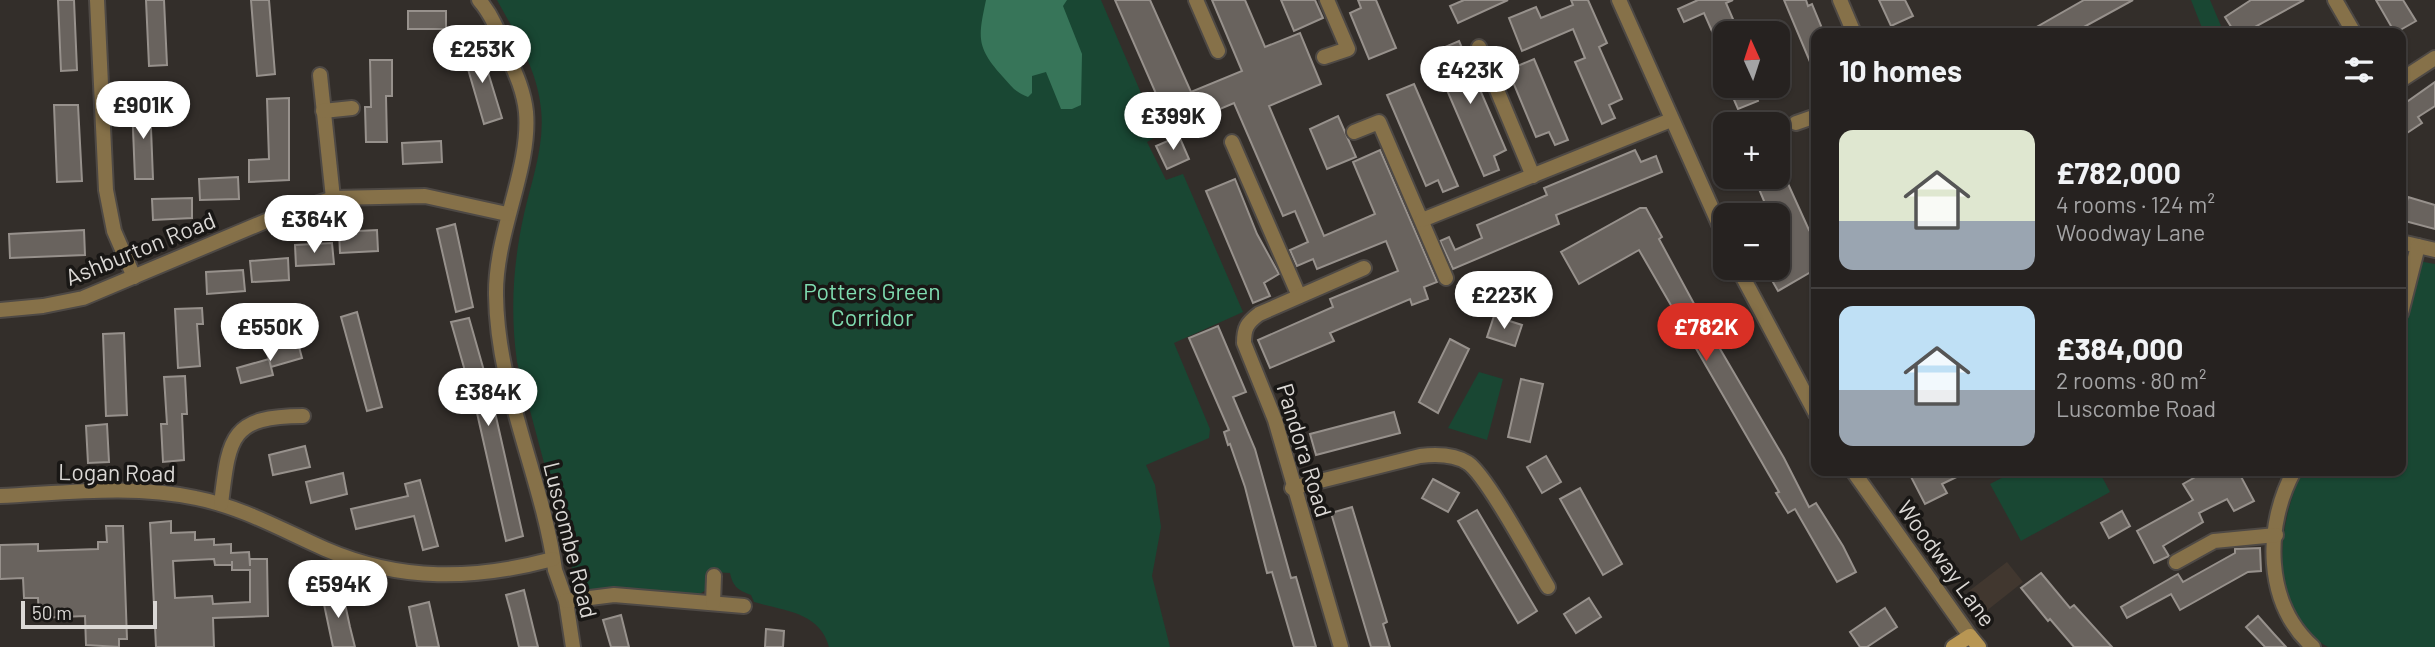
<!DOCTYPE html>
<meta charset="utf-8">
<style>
body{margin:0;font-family:Barlow,sans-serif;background:#2e2a29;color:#f1f3f6;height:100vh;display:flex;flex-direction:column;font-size:26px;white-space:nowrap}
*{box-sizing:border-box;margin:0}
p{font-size:23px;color:#a4a4a5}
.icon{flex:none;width:38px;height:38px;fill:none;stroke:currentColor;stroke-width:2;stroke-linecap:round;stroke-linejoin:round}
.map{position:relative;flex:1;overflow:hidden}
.panel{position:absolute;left:1811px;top:28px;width:595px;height:448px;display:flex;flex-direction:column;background:#262220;border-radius:14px;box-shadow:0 2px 5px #0004,0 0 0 2px #423f3e}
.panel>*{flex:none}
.needle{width:46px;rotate:357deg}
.buttons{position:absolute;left:1713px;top:21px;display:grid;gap:14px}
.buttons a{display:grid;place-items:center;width:77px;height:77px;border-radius:14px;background:#262220;box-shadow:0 2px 5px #0004,0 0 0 2px #423f3e;font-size:35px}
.scale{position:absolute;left:21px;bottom:18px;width:136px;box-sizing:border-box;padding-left:7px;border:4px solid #dbd8d5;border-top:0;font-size:19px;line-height:24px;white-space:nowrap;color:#dbd8d5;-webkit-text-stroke:5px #191715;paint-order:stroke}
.price{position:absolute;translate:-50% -60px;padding:0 16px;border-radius:24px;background:#fff;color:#222;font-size:23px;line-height:46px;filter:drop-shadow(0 2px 4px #0008)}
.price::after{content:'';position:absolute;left:50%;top:42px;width:21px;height:16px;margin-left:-10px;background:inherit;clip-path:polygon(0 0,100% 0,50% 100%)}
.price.on{background:#d93025;color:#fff}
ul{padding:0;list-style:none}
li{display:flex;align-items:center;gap:21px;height:175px;padding:0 28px}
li+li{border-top:2px solid #423f3e}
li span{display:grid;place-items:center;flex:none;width:196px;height:140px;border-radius:14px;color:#555}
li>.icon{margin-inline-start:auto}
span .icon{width:84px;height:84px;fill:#fffc;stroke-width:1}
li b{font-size:30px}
h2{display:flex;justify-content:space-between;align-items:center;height:84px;padding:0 28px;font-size:30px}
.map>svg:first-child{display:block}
.built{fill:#41372f}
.green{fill:#194733}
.forest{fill:#377559}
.building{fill:#69635e;stroke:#97918c;stroke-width:2;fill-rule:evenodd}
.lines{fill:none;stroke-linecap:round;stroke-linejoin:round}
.minor-casing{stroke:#4e4945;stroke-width:18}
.tertiary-casing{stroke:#4e4945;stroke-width:18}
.secondary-casing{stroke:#4e4945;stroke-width:18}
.minor{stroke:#867149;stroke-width:14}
.tertiary{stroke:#867149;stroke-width:14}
.secondary{stroke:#b89653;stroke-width:14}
.labels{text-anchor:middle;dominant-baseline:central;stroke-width:7;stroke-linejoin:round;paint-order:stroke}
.street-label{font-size:23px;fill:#dbd8d5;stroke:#191715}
.park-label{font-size:23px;fill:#7fdcb0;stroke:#191715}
</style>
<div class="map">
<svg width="2435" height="647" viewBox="0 0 2435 647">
<rect width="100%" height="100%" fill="#332e2a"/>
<path class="built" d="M2007,562L2023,582L1985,612L1969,591Z"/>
<g class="green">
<path d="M497,0H1101L1159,135L1147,142L1166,180L1183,174L1243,312L1174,343L1210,429L1209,438L1146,465L1155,485L1161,527L1152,576L1170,647H829C820,612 785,611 754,602L751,595C738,590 733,587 730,573L714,572L706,590L698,595L582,591L577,586L517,362C510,311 513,264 524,214C532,179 545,145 541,109C538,72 515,32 497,0Z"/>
<path d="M2191,0H2210L2224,33H2204Z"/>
<path d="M2401,258L2435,264V647H2328C2265,611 2278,525 2302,471H2401Z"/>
<path d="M1479,372L1503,379L1487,440L1448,428Z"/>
<path d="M2015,471H2099L2110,492L2021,541L1990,484Z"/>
</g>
<path class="forest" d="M986,0H1067L1063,6L1082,54L1081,105L1072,109H1061L1046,72L1032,76V93L1028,97C1016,93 1011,86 1003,77C976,47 978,38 986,0Z"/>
<g class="building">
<path d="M58,0H74L77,70L61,71Z"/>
<path d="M146,0H164L167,65L149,66Z"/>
<path d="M251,0H269L275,74L257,76Z"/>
<path d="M1115,0H1150L1191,92L1242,71L1212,0H1245L1265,47L1300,33L1321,84L1269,106L1324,236L1375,214L1353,162L1380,150L1437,282L1424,287L1428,299L1412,305L1410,299L1330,333L1334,341L1270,368L1258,340L1333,307L1330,299L1398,271L1386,241L1317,269L1313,259L1297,266L1290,250L1308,242L1295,211L1283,216L1234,103L1163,133L1153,109L1161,105Z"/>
<path d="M1281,0H1315L1323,18L1294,31Z"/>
<path d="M1358,0H1376L1396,48L1369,59L1350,13L1361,8Z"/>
<path d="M1464,0H1508L1458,23L1450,6Z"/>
<path d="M1571,0H1588L1607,43L1599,47L1622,99L1609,105L1615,118L1602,124L1575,62L1585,58L1573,29L1522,51L1509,18L1536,7L1541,18L1573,5Z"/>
<path d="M1698,0H1733L1726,3L1739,33H1726V63L1704,13L1684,22L1678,9Z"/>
<path d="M1784,0H1806L1808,6L1812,4L1824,33H1816V76Z"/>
<path d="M1879,0H1905L1913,16L1891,26Z"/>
<path d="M2084,0H2133L2073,33H2026Z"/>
<path d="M2251,0H2304L2244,33H2235L2225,17Z"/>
<path d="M2376,0H2403L2416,21L2395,33Z"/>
<rect x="408" y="11" width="38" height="18"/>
<path d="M1459,41L1506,150L1494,156L1499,170L1484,176L1431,53Z"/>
<path d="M480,46L502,118L484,124L463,52Z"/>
<path d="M1534,59L1568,140L1555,145L1549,132L1536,137L1508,70Z"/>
<path d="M370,60H392V96H386L387,142H366L365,107H371Z"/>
<path d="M2435,82V106L2418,117L2422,123L2401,137V106Z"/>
<path d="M1414,84L1458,186L1443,192L1438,180L1426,186L1387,95Z"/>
<path d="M1728,86H1754L1758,101L1738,109Z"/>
<path d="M289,98V180L249,182V160L269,159L267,99Z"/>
<path d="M150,103L153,179H135L132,104Z"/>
<path d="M54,105H78L82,181L57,182Z"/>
<path d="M1338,116L1356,157L1327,169L1310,129Z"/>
<path d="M1179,136L1189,159L1167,169L1156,146Z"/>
<path d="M441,141L442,162L403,164L402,143Z"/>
<path d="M1635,150L1641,162L1656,156L1662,172L1556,215L1559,224L1453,269L1440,241L1449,237L1455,250L1482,238L1477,225L1547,195L1544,188Z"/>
<path d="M238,177L239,199L200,200L199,179Z"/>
<path d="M1754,177H1785L1809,230L1816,226V269L1778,291L1765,268H1778V247L1786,243L1778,225V215H1773L1764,201Z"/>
<path d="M1235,179L1257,234L1279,274L1264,283L1270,296L1253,303L1206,191Z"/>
<path d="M2408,197L2435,205V229L2401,220V203L2406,205Z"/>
<path d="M192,198V218L153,220L152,199Z"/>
<path d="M1640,208H1646L1662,237L1659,239L1699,313L1784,458L1809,507L1816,503L1843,546L1856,572L1837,582L1795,509L1788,513L1776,493L1779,492L1639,250L1579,284L1561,252Z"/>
<path d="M455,224L473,307L456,312L437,229Z"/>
<path d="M84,230L85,255L10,258L9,234Z"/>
<path d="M377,230L378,251L340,253L339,232Z"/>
<path d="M332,243L334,264L296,266L295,245Z"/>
<path d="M288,258L289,280L252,282L250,261Z"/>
<path d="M243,270L245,291L207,294L206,272Z"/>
<path d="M202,308L203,324H197L200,366L178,368L175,309Z"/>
<path d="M357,312L382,407L367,411L341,317Z"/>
<path d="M1494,316L1522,325L1515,346L1487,337Z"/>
<path d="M469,318L492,399L523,536L506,541L477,413L451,322Z"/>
<path d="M1218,326L1246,392L1233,397L1255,449L1291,578L1296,577L1316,647H1294L1272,572L1267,573L1245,487L1230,444L1228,445L1224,432L1229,430L1189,338Z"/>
<path d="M124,333L127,415L106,416L103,334Z"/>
<path d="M1450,339L1469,349L1438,413L1419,402Z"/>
<path d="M298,343L302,358L271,367L269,359L273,375L241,383L237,368L269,359L266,351Z"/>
<path d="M185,376L187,414H182L184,460L163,462L161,424H167L164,377Z"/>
<path d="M1521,379L1543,384L1530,442L1508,437Z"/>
<path d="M1394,412L1400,433L1316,455L1310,434Z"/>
<path d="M107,424L109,462L88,463L86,426Z"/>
<path d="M305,446L310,467L273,475L269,455Z"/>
<path d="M1546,456L1561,482L1542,493L1527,467Z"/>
<path d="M1908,471H1969L1942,484L1947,493L1925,504Z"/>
<path d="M2206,471H2238L2254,501L2234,511L2227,499L2199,513L2203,522L2163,546L2169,556L2154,563L2137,531L2193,500L2183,484Z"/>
<path d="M343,473L347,494L311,503L306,482Z"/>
<path d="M1433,479L1459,493L1448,512L1422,498Z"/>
<path d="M420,480L438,546L423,550L414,516L356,529L351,509L408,496L405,484Z"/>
<path d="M1580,488L1622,564L1603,575L1560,499Z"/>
<path d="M1352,507L1387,622L1383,624L1390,647H1371L1331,513Z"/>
<path d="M1477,510L1537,611L1518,623L1458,521Z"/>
<path d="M2122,511L2130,526L2109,538L2101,523Z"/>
<path d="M171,521V533L195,532V540L214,539V545L231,544V553L249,552L250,566V559H267L268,616L213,618L214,647H156L150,523ZM214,559L215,565H232V561V570H250V602L213,604L212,596L175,598L173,561Z"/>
<path d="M106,526H123L127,639H119V647L86,645L85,616L39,618L38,598H24L23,578L0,579V545L38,544V551L98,549V542H107Z"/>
<path d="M2260,548L2261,571L2248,572L2180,610L2171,594L2127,618L2121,607L2178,574L2183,582L2235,553V549Z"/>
<path d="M2041,573L2070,608L2074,605L2112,647H2074L2050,619L2048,621L2021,588Z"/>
<path d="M342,590L350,627L355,647H333L322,595Z"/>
<path d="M524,590L533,627L538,647H519L511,613L506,595Z"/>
<path d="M1589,598L1601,617L1576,633L1564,614Z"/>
<path d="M429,602L439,647H417L409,607Z"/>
<path d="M1885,608L1897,627L1867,647H1860L1850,632Z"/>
<path d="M621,615L629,647H611L603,620Z"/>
<path d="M2258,616L2274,634L2286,647H2265L2246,627Z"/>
<path d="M766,629L784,631L783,647H765Z"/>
</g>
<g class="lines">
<defs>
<g id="minor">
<path d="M97,0L106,190L114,231L134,277"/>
<path d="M479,0C493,16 500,36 508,56C516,74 524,92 526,112C531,168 495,233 496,295C497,390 542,476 555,570L566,601L573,647"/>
<path d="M1196,0L1218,51"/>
<path d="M1840,0L1854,33"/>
<path d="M2335,0L2354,33"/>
<path d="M1479,47L1533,176"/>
<path d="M1324,57L1348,49L1327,0"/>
<path d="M320,75L333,198"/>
<path d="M2401,80L2435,58"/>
<path d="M323,111L352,108"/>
<path d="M1796,123L1816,116"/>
<path d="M1354,132L1379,122L1446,278"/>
<path d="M1232,142L1299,296"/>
<path d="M1422,220L1671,120"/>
<path d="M2401,242L2435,250"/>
<path d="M0,310L43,306L83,298L266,221L333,198L425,196L507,214"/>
<path d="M2401,313L2418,246"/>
<path d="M2294,471C2264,526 2264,603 2313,647"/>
<path d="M1292,488L1420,456C1437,454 1454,454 1468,463C1487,476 1533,562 1548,587"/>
<path d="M0,496C64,493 133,484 196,498C242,507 282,530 325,549C401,582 474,580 553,559"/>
<path d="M221,504C229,439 229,416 303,416"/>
<path d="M2176,562L2214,541L2276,535"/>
<path d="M566,601L614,595L744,606"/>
<path d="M713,603L714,576"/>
<path d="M1341,647L1275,420L1244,343C1244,328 1247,323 1259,314L1364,268"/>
</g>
<g id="tertiary">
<path d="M1619,0L1726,240"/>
<path d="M1738,268L1816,414"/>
<path d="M1853,471L1970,636"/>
</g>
<path id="secondary" d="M1953,647L1970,636L1979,647"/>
</defs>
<use href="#minor" class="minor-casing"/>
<use href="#tertiary" class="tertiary-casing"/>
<use href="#secondary" class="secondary-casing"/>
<use href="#minor" class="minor"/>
<use href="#tertiary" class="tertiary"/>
<use href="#secondary" class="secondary"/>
</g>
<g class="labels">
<g class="street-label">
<text transform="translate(140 248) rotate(-22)">Ashburton Road</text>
<text transform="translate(1305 450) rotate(73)">Pandora Road</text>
<text transform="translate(117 472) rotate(1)">Logan Road</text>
<text transform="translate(571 540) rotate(76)">Luscombe Road</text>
<text transform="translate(1947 563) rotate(54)">Woodway Lane</text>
</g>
<g class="park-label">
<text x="872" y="291">Potters Green<tspan x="872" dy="26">Corridor</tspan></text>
</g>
</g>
</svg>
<div class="buttons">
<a><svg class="needle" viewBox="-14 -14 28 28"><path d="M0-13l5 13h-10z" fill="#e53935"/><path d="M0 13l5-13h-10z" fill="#a4a4a5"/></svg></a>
<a>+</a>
<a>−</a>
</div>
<div class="scale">50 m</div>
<b class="price" style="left:482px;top:85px">£253K</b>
<b class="price" style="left:1470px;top:106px">£423K</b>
<b class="price" style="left:143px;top:141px">£901K</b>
<b class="price" style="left:1173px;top:152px">£399K</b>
<b class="price" style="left:314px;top:255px">£364K</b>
<b class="price" style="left:1504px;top:331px">£223K</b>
<b class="price" style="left:270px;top:363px">£550K</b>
<b class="price on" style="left:1706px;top:363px">£782K</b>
<b class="price" style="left:488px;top:428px">£384K</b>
<b class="price" style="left:338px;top:620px">£594K</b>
<section class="panel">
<h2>10 homes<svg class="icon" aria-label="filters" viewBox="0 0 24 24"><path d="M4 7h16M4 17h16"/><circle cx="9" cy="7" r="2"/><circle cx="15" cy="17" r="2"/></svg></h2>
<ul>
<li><span style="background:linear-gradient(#dfe7d0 65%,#9aa5b1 0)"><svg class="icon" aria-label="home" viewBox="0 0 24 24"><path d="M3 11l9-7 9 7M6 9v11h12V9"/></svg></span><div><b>£782,000</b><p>4 rooms · 124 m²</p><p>Woodway Lane</p></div></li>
<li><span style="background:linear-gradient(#bfe0f5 60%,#9aa5b1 0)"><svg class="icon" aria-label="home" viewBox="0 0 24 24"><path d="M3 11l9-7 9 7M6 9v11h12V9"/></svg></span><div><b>£384,000</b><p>2 rooms · 80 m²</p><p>Luscombe Road</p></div></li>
</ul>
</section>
</div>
